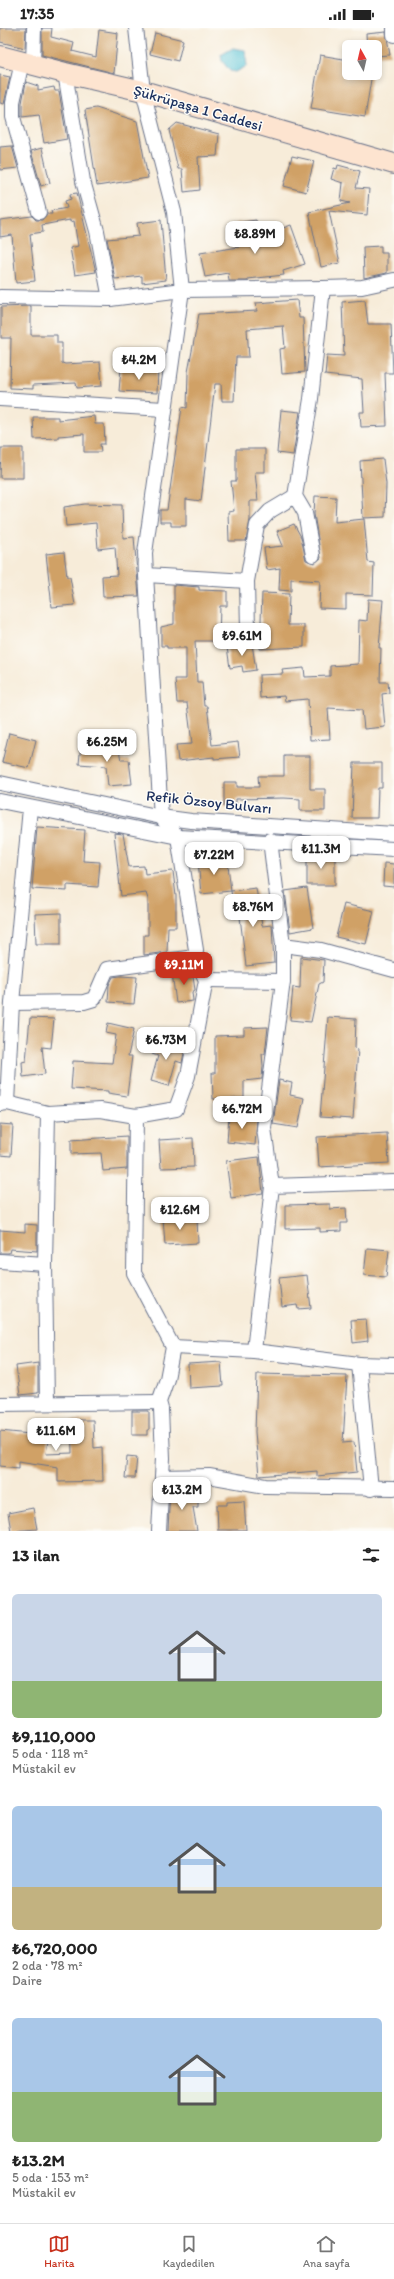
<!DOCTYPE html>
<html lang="tr">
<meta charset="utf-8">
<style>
body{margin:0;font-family:Itim,sans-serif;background:#f6f6f6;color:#222;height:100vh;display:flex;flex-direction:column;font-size:15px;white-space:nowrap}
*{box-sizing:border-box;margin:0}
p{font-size:13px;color:#767676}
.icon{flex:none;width:22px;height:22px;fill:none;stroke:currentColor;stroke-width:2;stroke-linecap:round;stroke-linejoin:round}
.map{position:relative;height:1503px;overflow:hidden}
.sheet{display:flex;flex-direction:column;background:#fff;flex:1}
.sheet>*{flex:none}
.needle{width:26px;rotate:352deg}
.buttons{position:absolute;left:342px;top:12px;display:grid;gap:8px}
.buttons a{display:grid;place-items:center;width:40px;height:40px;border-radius:6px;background:#fff;box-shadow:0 2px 6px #0003;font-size:20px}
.price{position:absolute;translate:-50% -34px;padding:0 9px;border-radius:8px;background:#fff;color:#222;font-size:13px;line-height:26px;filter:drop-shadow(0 1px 2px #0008)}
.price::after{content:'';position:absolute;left:50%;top:24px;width:12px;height:9px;margin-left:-6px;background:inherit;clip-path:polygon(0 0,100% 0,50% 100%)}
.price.on{background:#c8321e;color:#fff}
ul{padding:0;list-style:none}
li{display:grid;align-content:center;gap:8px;height:212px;padding:0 12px}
li span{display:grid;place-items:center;height:124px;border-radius:6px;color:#555}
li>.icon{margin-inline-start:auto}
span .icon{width:72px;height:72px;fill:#fffc;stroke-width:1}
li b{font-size:17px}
h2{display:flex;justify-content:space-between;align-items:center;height:48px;padding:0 12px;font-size:17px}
.status{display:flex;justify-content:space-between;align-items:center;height:28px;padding:0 20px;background:#fff;direction:ltr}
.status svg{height:11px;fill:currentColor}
.menu{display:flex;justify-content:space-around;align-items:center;height:56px;border-top:1px solid #e0e0e0;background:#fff;font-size:11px;color:#767676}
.menu a{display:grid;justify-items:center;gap:2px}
.menu .on{color:#c8321e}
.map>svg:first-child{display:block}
.water{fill:#58c2d4;stroke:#3a7899}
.building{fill:#d0a166}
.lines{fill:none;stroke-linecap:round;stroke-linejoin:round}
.street-casing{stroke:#687189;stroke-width:16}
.secondary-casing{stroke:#687189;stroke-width:22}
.street{stroke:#fff;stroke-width:14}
.secondary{stroke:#fde4d0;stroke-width:20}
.labels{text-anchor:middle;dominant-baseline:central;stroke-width:3;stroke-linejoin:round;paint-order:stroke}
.street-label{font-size:15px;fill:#1b2f5e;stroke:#fdfcf7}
</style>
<div class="status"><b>17:35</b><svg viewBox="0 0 49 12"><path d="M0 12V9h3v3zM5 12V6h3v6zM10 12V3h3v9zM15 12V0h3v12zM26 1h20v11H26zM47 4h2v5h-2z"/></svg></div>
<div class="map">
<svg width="394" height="1503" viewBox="0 0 394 1503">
<rect width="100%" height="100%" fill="#fdfcf7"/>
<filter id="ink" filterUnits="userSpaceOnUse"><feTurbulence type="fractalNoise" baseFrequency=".025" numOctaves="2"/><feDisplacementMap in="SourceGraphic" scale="8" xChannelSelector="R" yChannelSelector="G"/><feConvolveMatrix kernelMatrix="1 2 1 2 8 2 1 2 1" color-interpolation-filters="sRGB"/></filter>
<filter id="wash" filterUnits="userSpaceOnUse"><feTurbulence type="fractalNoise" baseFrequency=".012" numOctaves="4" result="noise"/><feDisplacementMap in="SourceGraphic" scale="16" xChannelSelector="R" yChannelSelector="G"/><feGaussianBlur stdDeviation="0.9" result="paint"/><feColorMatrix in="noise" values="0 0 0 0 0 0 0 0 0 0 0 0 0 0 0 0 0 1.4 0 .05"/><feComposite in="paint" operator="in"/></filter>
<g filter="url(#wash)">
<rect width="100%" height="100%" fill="#f7ecd9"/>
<path class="water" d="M233,20L245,22L247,38L236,44L230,43L222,33L221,27Z"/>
<g id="blocks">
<g class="building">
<path d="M0,0H26L25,20L0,14Z"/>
<path d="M42,0H52L51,9L74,15L72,23L96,29L99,2L118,5L114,45L42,27Z"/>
<path d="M386,4L390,27L375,28V19H367L366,6Z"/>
<path d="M155,5L183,12L178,33L150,26Z"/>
<path d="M320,27L349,32V45H372L365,89L311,80Z"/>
<path d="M0,47L10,49L4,76L0,75Z"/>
<path d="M26,54L38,58V62L54,59L55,63H59L67,111L44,115L39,87L22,89V75Z"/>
<path d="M96,80L137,93L148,150L97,158L85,82Z"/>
<path d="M177,95L219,106L217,128L198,129L200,162L184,164L182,141H178L169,102Z"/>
<path d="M12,118L18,140L0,142V119Z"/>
<path d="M42,120L50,155L41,158L31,123Z"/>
<path d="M292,128L314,133L306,164L284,158Z"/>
<path d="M338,137L360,143L356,160L369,161L367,187L329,183L340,235L321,239L309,184L350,175L341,173L343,155L331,151L334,140L337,141Z"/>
<path d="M77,165L96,244L75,247L70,220L78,218L74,193L70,194V192L42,197L43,204L30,206L35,253L16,255L12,207L0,209V192L32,188L36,192H42L47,186H52L51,183L67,180L65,173L71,171L70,166Z"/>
<path d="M161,192L166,252L142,255V248L115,251L107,211L139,208L137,195Z"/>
<path d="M256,192L259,209L291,197L305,236L283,243L284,247L248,251V253H229L228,245L205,249L200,225L239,219L236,195Z"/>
<path d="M381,218V225H387V245L364,250L363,219Z"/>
<path d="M297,272L299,290H303L305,344L282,346L280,321L285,320L283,298L247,301L249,329H236L234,373H222L221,356H215L201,473L186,471V498H171V494H160V482H167L182,379L187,380L188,344L199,286L257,283L256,275Z"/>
<path d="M365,272L368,296H391L393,345H385L387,398L361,399L360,384H364L362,351L325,347L327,327L344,328L342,274Z"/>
<path d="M31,278V307H57V315H62V335L65,336L100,334L102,358L77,360L76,355L33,357V361L10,360L11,310H1V279Z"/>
<path d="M121,340L158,342L157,365L119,363Z"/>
<path d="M281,382L300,384L293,427L277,425Z"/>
<path d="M94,388L95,396H104L105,416H100L101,424H84V406L58,408V410L34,411L33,389H58V392Z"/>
<path d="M1,420H23V450H0Z"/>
<path d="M236,421H265V444H255L258,473H250V492L246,513H229L228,484L234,483L231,453H236Z"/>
<path d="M383,431L386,456L385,489L363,490L360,433Z"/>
<path d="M315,468L336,469L335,494L364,491L368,534L374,535L373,567L346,566V581L319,580L320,553L291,551V563L279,562L280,540L267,542L264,520L283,518L277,503L294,496L301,509L306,532L314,535L321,530L314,486Z"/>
<path d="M85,476L122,477L123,510L134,509L139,568L103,569L102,548L117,547L115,519L98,521L96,495L66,498L64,479Z"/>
<path d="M64,524L67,549H70L75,577L52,579L46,526Z"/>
<path d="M174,557L199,559V562L227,563V578H220L219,613H195L197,654H202L204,678H207L212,717L238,714L240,729L214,731V729L178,733L176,717L192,716L187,675H177L175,651H186V620H167V618H161V599L174,596Z"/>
<path d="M262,565L289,566L288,597H304V619L260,621Z"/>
<path d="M368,571L383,572L379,620H381L380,654H388L389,665L382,666L385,699L364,701L362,682L328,680L330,711L310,712L308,671L285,673L284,668L260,670L259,647L283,646L282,642L304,640L305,649L330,648V638L358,636L359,592L367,593Z"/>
<path d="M252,616L256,642L243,644L242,638L230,640L227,619Z"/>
<path d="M9,705L36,712L29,740L2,734Z"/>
<path d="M81,715L102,716V720L118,717L121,732H129L132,756L108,758L106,738L79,736Z"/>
<path d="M284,728H310V761H325V783H300V771L284,770L236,771V779H224V754H237V759H259L258,748H284Z"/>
<path d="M354,735H382V760H378L377,790H352Z"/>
<path d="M37,799L85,802L83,833L100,834L98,859L67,857V863L32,861Z"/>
<path d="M114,805L123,806L129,839L144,838L145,846L173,843L176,868V899H168L167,924L144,927V907H148V871L146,865L121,868Z"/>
<rect x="307" y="826" width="28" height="31"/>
<path d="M227,829L231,863L201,866L198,832Z"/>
<path d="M384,835L394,836V859L383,858Z"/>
<path d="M256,860L262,898L272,897L274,935L246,938L240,889L235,890L231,863Z"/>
<path d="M307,860L313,900L290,904L285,863Z"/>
<path d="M344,876L374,883L366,916L336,909Z"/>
<path d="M61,885V916H36L35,886Z"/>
<path d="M301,929L324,932L323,954L319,956L311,994L290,992L293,959L300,960Z"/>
<path d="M192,942L195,962L192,964L193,973L176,975L172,945Z"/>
<path d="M120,948L137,949L134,976L108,974L109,957L113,949Z"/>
<path d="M328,989L356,991L355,1020L358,1021L353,1091L320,1089Z"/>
<path d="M30,990L54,991L51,1020L42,1019L45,1046L23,1049L22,1034L26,1033Z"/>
<path d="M108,995L134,1001L128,1028H132L127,1068L108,1065V1063L71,1061L73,1033L112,1035L116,1007L106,1005Z"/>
<path d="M268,999L265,1026H262L263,1038L262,1051L244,1053V1070L213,1071L212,1045H215V1008L244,1007V1000Z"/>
<path d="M156,1012L185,1020L182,1035L176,1033L169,1058L151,1053L158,1028L152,1026Z"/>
<path d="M279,1052L292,1055L290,1067L304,1070L298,1100L273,1096Z"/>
<path d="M229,1088L257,1091L255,1117L227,1114Z"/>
<path d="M0,1096L13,1097L11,1128L0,1127Z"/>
<path d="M387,1105L389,1135L319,1139L317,1109Z"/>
<path d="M127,1108V1141L103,1143L101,1125L71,1126V1112Z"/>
<path d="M193,1110L194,1139L161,1140L159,1112Z"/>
<path d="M259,1129L263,1165L231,1170L226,1133Z"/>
<path d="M330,1176V1181L346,1180L347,1195H341V1203L320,1204V1200L285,1201V1177Z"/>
<path d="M181,1188V1190H197L198,1215L165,1217L163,1189Z"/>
<path d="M25,1196L37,1197V1223L10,1221L9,1225H0V1202L25,1204Z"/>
<path d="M367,1220L389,1222L386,1249L364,1247Z"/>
<path d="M307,1247L311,1280L298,1281L297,1277L282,1279L279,1250Z"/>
<path d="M366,1291L368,1313L353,1315L351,1292Z"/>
<path d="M221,1334L223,1358L189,1360L188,1336Z"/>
<path d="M38,1335V1365L20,1367L16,1338Z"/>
<path d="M257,1346L347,1348L343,1415L354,1414L357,1444L317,1448V1443L259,1448L255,1404Z"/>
<path d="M132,1383H149V1402H147V1407H132Z"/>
<path d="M71,1392H93L94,1420L102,1419L103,1453L58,1454V1439L18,1433V1440L0,1438V1403L30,1406L32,1396L50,1398L46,1426L72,1425Z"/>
<path d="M127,1428L137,1429L135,1450H125Z"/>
<path d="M170,1458H181V1467L198,1468V1479H193L197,1503H168Z"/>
<path d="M244,1473L246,1502H218L217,1477H227V1474Z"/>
<path d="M33,1480L37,1501L11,1503L8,1485Z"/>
</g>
</g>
</g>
<g filter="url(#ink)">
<use href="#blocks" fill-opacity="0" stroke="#687189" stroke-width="1"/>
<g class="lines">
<defs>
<g id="street">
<path d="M394,0V7"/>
<path d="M22,34L13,74V89L39,184"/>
<path d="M33,37L34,0"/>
<path d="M65,45L83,153L97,203L110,271"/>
<path d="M0,269L110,271L182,262L323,260L362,259L394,252"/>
<path d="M0,371L164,381"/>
<path d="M313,527L305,485L295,468L311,371L323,260"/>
<path d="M146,547L247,553"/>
<path d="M248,603L247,553L257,497L270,483L295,468"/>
<path d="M0,755L161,789L191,793L394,806"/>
<path d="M0,773L178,809L394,821"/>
<path d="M270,812L283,917V953L264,1100L272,1158"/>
<path d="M283,917L321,922L394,942"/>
<path d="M206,952L283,953"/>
<path d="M12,975L84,974L94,971L107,941L195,929"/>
<path d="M7,1075L12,975L30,780"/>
<path d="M0,1076L7,1075L48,1085L100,1082L136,1088L176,1081L188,1048L206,952L195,929L196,922L178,809L161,789L146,547L145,525L182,262L174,184L143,63L136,0"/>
<path d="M136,1088L134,1245L173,1319L167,1351L159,1374L161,1381L163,1430L159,1503"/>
<path d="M0,1233L45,1236"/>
<path d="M173,1319L254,1323L359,1336L394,1337"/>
<path d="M254,1323L272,1158L394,1154"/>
<path d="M359,1336L371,1461"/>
<path d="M47,1375L45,1236L48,1085"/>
<path d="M0,1376L159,1374"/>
<path d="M162,1449L209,1448L265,1458L394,1460"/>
</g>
<path id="secondary" d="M0,28L65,45L143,63L394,136"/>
</defs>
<use href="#street" class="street-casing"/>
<use href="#secondary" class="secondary-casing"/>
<use href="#street" class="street"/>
<use href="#secondary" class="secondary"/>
</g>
</g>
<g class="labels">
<g class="street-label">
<text transform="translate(198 80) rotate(16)">Şükrüpaşa 1 Caddesi</text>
<text transform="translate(209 774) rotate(6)">Refik Özsoy Bulvarı</text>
</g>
</g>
</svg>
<div class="buttons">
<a><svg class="needle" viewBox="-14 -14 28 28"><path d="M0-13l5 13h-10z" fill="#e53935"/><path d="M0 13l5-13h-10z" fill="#767676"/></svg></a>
</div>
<b class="price" style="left:255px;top:227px">₺8.89M</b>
<b class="price" style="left:139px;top:353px">₺4.2M</b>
<b class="price" style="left:242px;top:629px">₺9.61M</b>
<b class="price" style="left:107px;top:735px">₺6.25M</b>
<b class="price" style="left:321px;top:842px">₺11.3M</b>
<b class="price" style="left:214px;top:848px">₺7.22M</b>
<b class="price" style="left:253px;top:900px">₺8.76M</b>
<b class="price on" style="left:184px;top:958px">₺9.11M</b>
<b class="price" style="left:166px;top:1033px">₺6.73M</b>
<b class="price" style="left:242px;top:1102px">₺6.72M</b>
<b class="price" style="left:180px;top:1203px">₺12.6M</b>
<b class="price" style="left:56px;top:1424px">₺11.6M</b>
<b class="price" style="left:182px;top:1483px">₺13.2M</b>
</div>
<section class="sheet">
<h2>13 ilan<svg class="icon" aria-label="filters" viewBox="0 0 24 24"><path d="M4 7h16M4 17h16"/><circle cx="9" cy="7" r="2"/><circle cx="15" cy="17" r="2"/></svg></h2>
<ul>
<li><span style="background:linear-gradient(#c9d6e8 70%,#8fb573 0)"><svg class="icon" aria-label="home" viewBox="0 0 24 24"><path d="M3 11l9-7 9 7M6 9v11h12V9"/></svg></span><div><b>₺9,110,000</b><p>5 oda · 118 m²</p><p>Müstakil ev</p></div></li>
<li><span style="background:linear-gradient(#a9c7e8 65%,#c2b280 0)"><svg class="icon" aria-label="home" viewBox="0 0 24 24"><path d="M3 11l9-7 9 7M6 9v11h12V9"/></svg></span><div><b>₺6,720,000</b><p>2 oda · 78 m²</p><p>Daire</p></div></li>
<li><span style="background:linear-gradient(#a9c7e8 60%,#8fb573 0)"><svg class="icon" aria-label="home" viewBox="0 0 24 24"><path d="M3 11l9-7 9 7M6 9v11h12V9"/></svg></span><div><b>₺13.2M</b><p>5 oda · 153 m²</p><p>Müstakil ev</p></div></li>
</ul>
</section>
<nav class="menu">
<a class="on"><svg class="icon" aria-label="map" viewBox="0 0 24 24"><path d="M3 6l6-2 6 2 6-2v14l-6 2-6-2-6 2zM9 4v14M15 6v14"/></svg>Harita</a>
<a><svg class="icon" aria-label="saved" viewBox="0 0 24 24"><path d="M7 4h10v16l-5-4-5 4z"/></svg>Kaydedilen</a>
<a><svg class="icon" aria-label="home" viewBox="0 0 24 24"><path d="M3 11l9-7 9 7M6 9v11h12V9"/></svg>Ana sayfa</a>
</nav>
